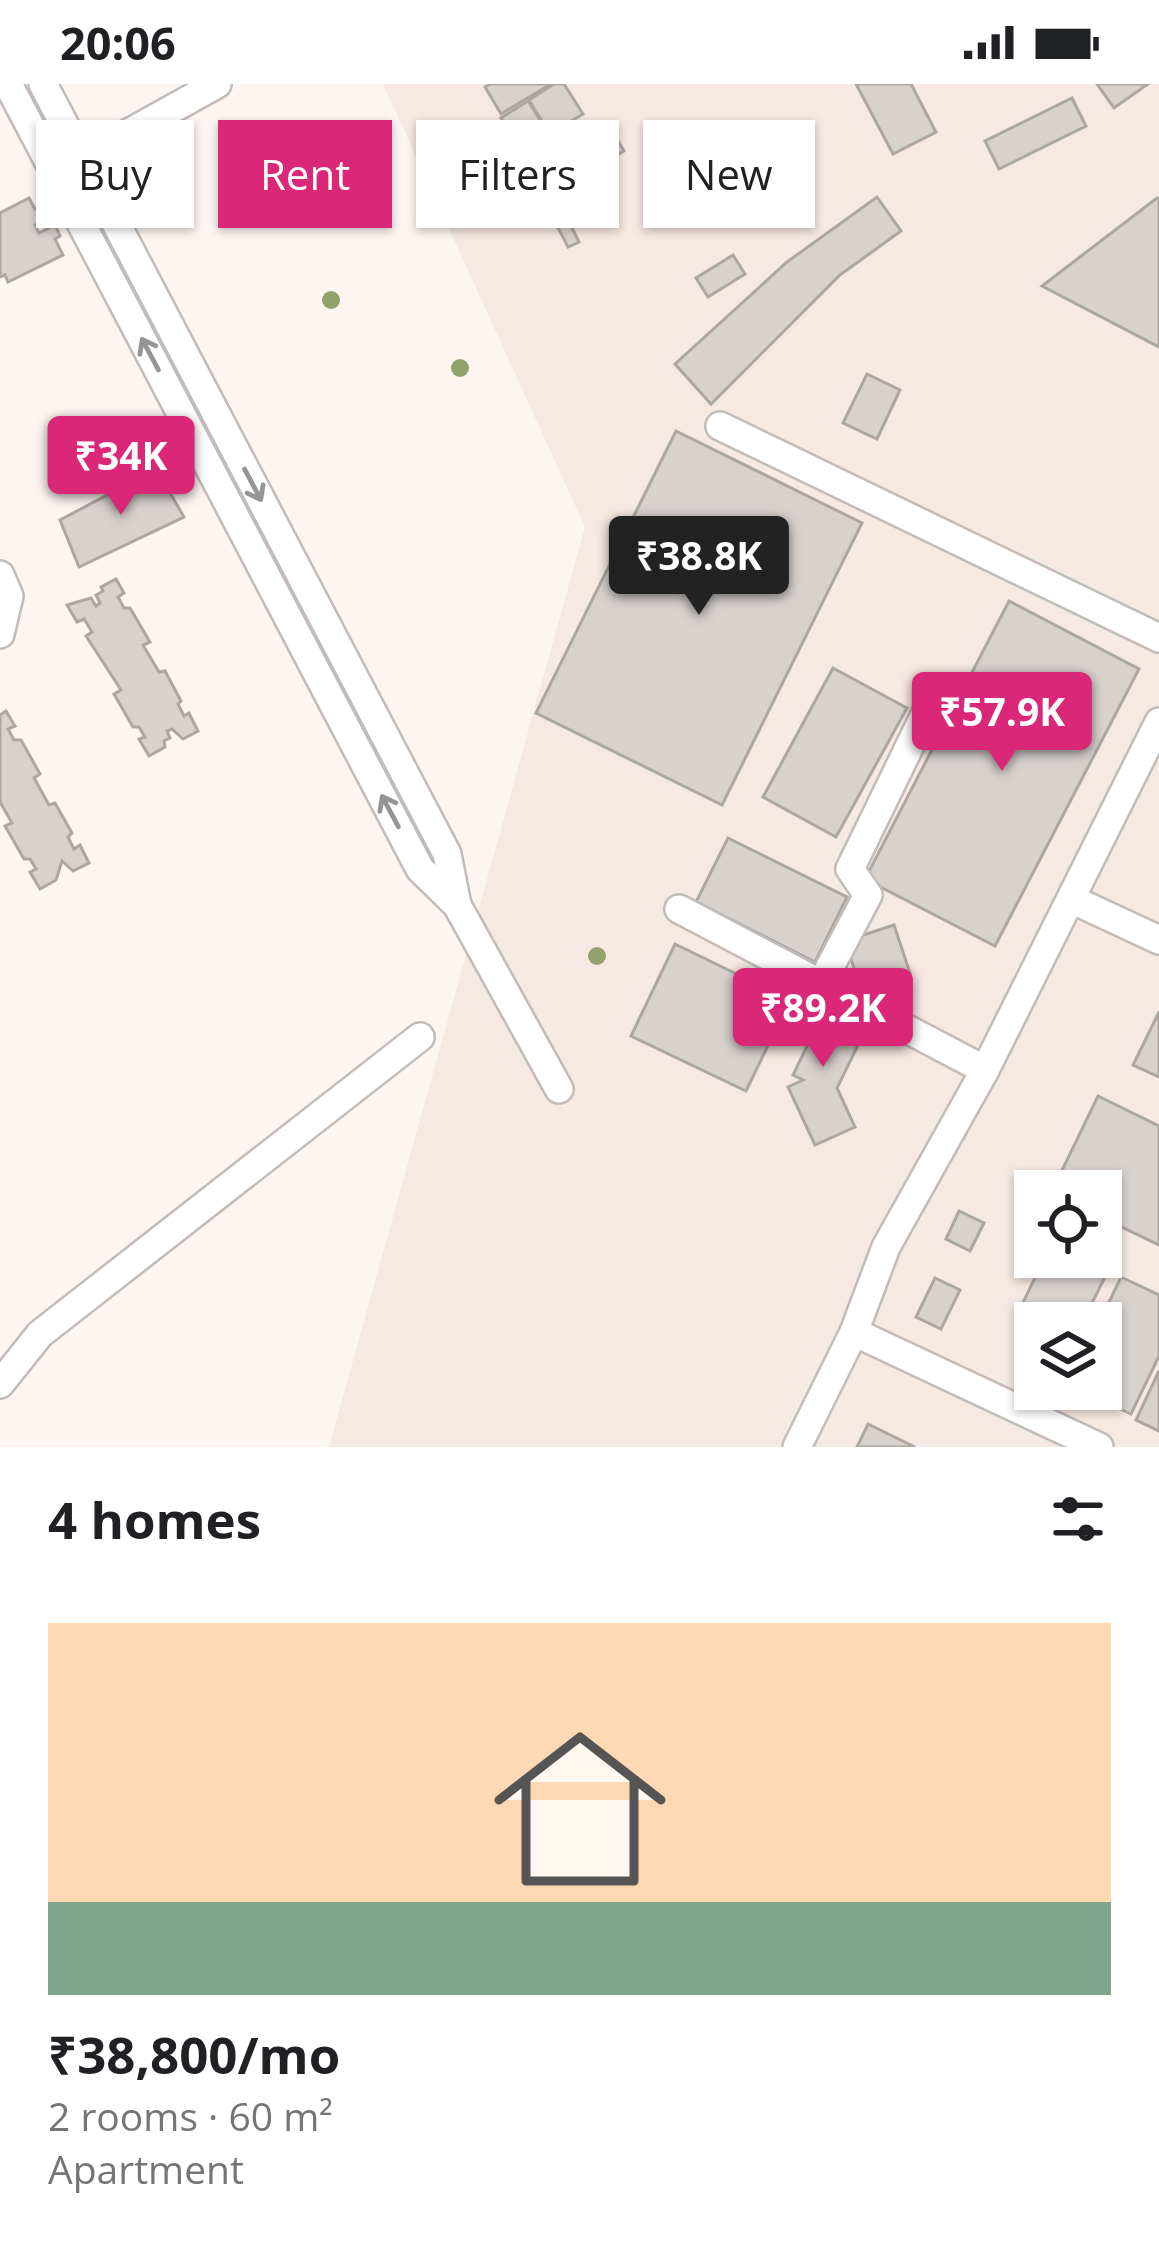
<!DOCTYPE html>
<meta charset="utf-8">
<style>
body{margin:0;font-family:"Open Sans",sans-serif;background:#f2f2f2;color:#202124;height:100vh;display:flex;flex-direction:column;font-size:45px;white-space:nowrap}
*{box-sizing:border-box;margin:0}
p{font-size:39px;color:#757577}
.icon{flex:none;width:66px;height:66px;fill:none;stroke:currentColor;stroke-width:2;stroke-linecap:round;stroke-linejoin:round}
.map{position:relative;height:1363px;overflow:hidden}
.panel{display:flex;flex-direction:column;background:#fff;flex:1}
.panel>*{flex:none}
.banner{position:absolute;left:36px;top:36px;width:1089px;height:108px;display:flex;gap:24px}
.controls{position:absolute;left:1014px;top:1086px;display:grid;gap:24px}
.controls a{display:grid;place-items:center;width:108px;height:108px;border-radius:0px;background:#fff;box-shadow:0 3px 9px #0004;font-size:60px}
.price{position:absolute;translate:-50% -102px;padding:0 27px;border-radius:12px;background:#db2777;color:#fff;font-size:39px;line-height:78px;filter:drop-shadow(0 3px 6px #0008)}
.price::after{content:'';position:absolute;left:50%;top:72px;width:36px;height:27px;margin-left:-18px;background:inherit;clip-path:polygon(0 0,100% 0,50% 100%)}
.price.on{background:#222;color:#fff}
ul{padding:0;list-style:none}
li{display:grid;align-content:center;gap:24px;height:636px;padding:0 48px}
li span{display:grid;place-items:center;height:372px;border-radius:0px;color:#555}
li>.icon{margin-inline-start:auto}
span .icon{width:216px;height:216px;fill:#fffc;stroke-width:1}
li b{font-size:51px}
h2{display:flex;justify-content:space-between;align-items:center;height:144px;padding:0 48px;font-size:51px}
.pill{padding:0 42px;border-radius:0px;background:#fff;box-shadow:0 3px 9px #0004;font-size:42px;line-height:108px}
.pill.on{background:#db2777;color:#fff}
.status{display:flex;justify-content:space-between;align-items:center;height:84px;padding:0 60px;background:#fff;direction:ltr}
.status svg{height:33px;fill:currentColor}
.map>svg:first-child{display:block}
.built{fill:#f6e8e2;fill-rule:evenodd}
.building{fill:#d8d2cf;stroke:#ada7a4;stroke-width:3}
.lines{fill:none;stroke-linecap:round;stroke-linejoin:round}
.minor-casing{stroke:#c2bcb9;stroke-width:32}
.minor{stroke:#fff;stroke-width:27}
.tree{fill:#92a26d}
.oneway{stroke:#969595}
</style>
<div class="status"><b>20:06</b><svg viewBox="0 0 49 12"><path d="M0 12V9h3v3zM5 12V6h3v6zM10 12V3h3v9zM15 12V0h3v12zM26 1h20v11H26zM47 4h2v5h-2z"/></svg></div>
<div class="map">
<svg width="1159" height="1363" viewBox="0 0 1159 1363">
<rect width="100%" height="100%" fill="#fcf5f2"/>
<path class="built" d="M383,0H1159V1363H329L585,443ZM1035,1107H1101V1173H1035ZM1035,1239H1101V1305H1035Z"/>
<g class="building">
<path d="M490,0H551L501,30L485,3Z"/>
<path d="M554,0H564L583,30L550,50L529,16Z"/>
<path d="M856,0H911L936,48L893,70Z"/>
<path d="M1097,0H1148L1114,24Z"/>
<path d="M1072,14L1086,42L999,85L985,57Z"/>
<path d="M528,17L552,55L526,72L501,34Z"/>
<path d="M607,39L624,67L558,105L542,79Z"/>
<path d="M553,105L579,158L568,163L541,111Z"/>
<path d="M877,113L901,147L840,191L711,320L675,280L787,178Z"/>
<path d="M29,114L35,125L44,121L50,133L35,141L39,149L55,141L60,152L55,155L63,171L8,198L5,191L0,193V129Z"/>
<path d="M1157,114L1159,115V263L1042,202Z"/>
<path d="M733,171L745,190L708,213L696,194Z"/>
<path d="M867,290L900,306L877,355L843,339Z"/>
<path d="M676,347L862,439L722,721L536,629Z"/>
<path d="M156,385L184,433L79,483L60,436Z"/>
<path d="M116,495L124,509L118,513L124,524H130L150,558L143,561L159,588L165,587L181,617L178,620L184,632L189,629L198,647L183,655L172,645L167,647L170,654L164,657L165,663L149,672L139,655L145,653L139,643H133L114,610L121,606L86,552L92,548L84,535L77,538L67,521L91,514L96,522L100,519L96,511L103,507L101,503Z"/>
<path d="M1009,517L1139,585L995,862L865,795Z"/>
<path d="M833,584L907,624L836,753L763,713Z"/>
<path d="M6,627L15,642L8,645L14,656H21L40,690L34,694L49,721L55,719L72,749L68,753L74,765L80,761L89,779L73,787L62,777L56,796L40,805L30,788L36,785L30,775H24L5,742L12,739L0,718V631Z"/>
<path d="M728,754L847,813L815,878L696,818Z"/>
<path d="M894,841L910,889L861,905L845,857Z"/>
<path d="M675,860L790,916L746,1007L631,952Z"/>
<path d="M802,916L865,947L837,1004L855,1043L815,1061L788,1003L803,996L793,991L809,958L787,947Z"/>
<path d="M1159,928V993L1133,981Z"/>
<path d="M1098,1012L1159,1042V1161L1101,1133V1107H1052Z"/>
<path d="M959,1127L984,1139L970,1167L946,1155Z"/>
<path d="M1101,1171L1113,1177L1082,1239L1035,1242L1016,1233L1045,1173Z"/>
<path d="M1121,1193L1159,1211V1272L1131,1330L1079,1305H1101L1099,1239Z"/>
<path d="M935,1194L960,1206L941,1245L916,1233Z"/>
<path d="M1159,1287V1347L1136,1336Z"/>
<path d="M868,1340L915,1363H857Z"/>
</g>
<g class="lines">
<defs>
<g id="minor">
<path d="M8,0L420,785L457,821L559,1005"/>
<path d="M43,0L447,770L457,821"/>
<path d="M82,75L217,0"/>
<path d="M720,342L1159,554"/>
<path d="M0,491L9,512L0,550"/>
<path d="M1071,815L1159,856"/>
<path d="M679,825L985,986"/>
<path d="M821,900L868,811L850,785L935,610"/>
<path d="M854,1248L1099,1363"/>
<path d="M0,1300L40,1250L420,953"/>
<path d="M797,1363L854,1248L886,1163L985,986L1159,638"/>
</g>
</defs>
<use href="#minor" class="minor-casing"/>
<use href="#minor" class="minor"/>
</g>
<g class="tree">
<circle cx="331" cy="216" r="9"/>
<circle cx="460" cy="284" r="9"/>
<circle cx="597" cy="872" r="9"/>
</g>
<defs><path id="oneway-shaft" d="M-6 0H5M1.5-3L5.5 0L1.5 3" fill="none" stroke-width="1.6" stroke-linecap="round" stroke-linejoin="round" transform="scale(3)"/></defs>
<g class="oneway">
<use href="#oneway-shaft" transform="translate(150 270) rotate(-118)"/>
<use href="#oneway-shaft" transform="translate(253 401) rotate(62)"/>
<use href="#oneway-shaft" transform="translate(390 727) rotate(-118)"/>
</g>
</svg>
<div class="controls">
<a><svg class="icon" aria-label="locate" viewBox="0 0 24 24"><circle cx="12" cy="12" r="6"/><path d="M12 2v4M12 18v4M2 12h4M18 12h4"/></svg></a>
<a><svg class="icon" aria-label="layers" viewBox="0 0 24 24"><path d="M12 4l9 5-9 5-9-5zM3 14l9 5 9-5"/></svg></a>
</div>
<b class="price" style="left:121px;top:434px">₹34K</b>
<b class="price on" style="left:699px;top:534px">₹38.8K</b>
<b class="price" style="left:1002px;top:690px">₹57.9K</b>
<b class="price" style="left:823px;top:986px">₹89.2K</b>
<div class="banner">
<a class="pill">Buy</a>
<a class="pill on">Rent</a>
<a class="pill">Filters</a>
<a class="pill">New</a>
</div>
</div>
<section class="panel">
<h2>4 homes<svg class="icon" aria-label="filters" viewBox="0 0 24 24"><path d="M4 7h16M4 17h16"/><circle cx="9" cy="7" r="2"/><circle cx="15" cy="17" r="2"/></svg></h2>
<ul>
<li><span style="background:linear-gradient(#ffd9b3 75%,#7fa58c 0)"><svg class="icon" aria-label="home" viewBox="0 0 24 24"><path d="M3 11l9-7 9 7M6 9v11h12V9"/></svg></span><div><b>₹38,800/mo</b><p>2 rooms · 60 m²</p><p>Apartment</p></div></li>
</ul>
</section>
